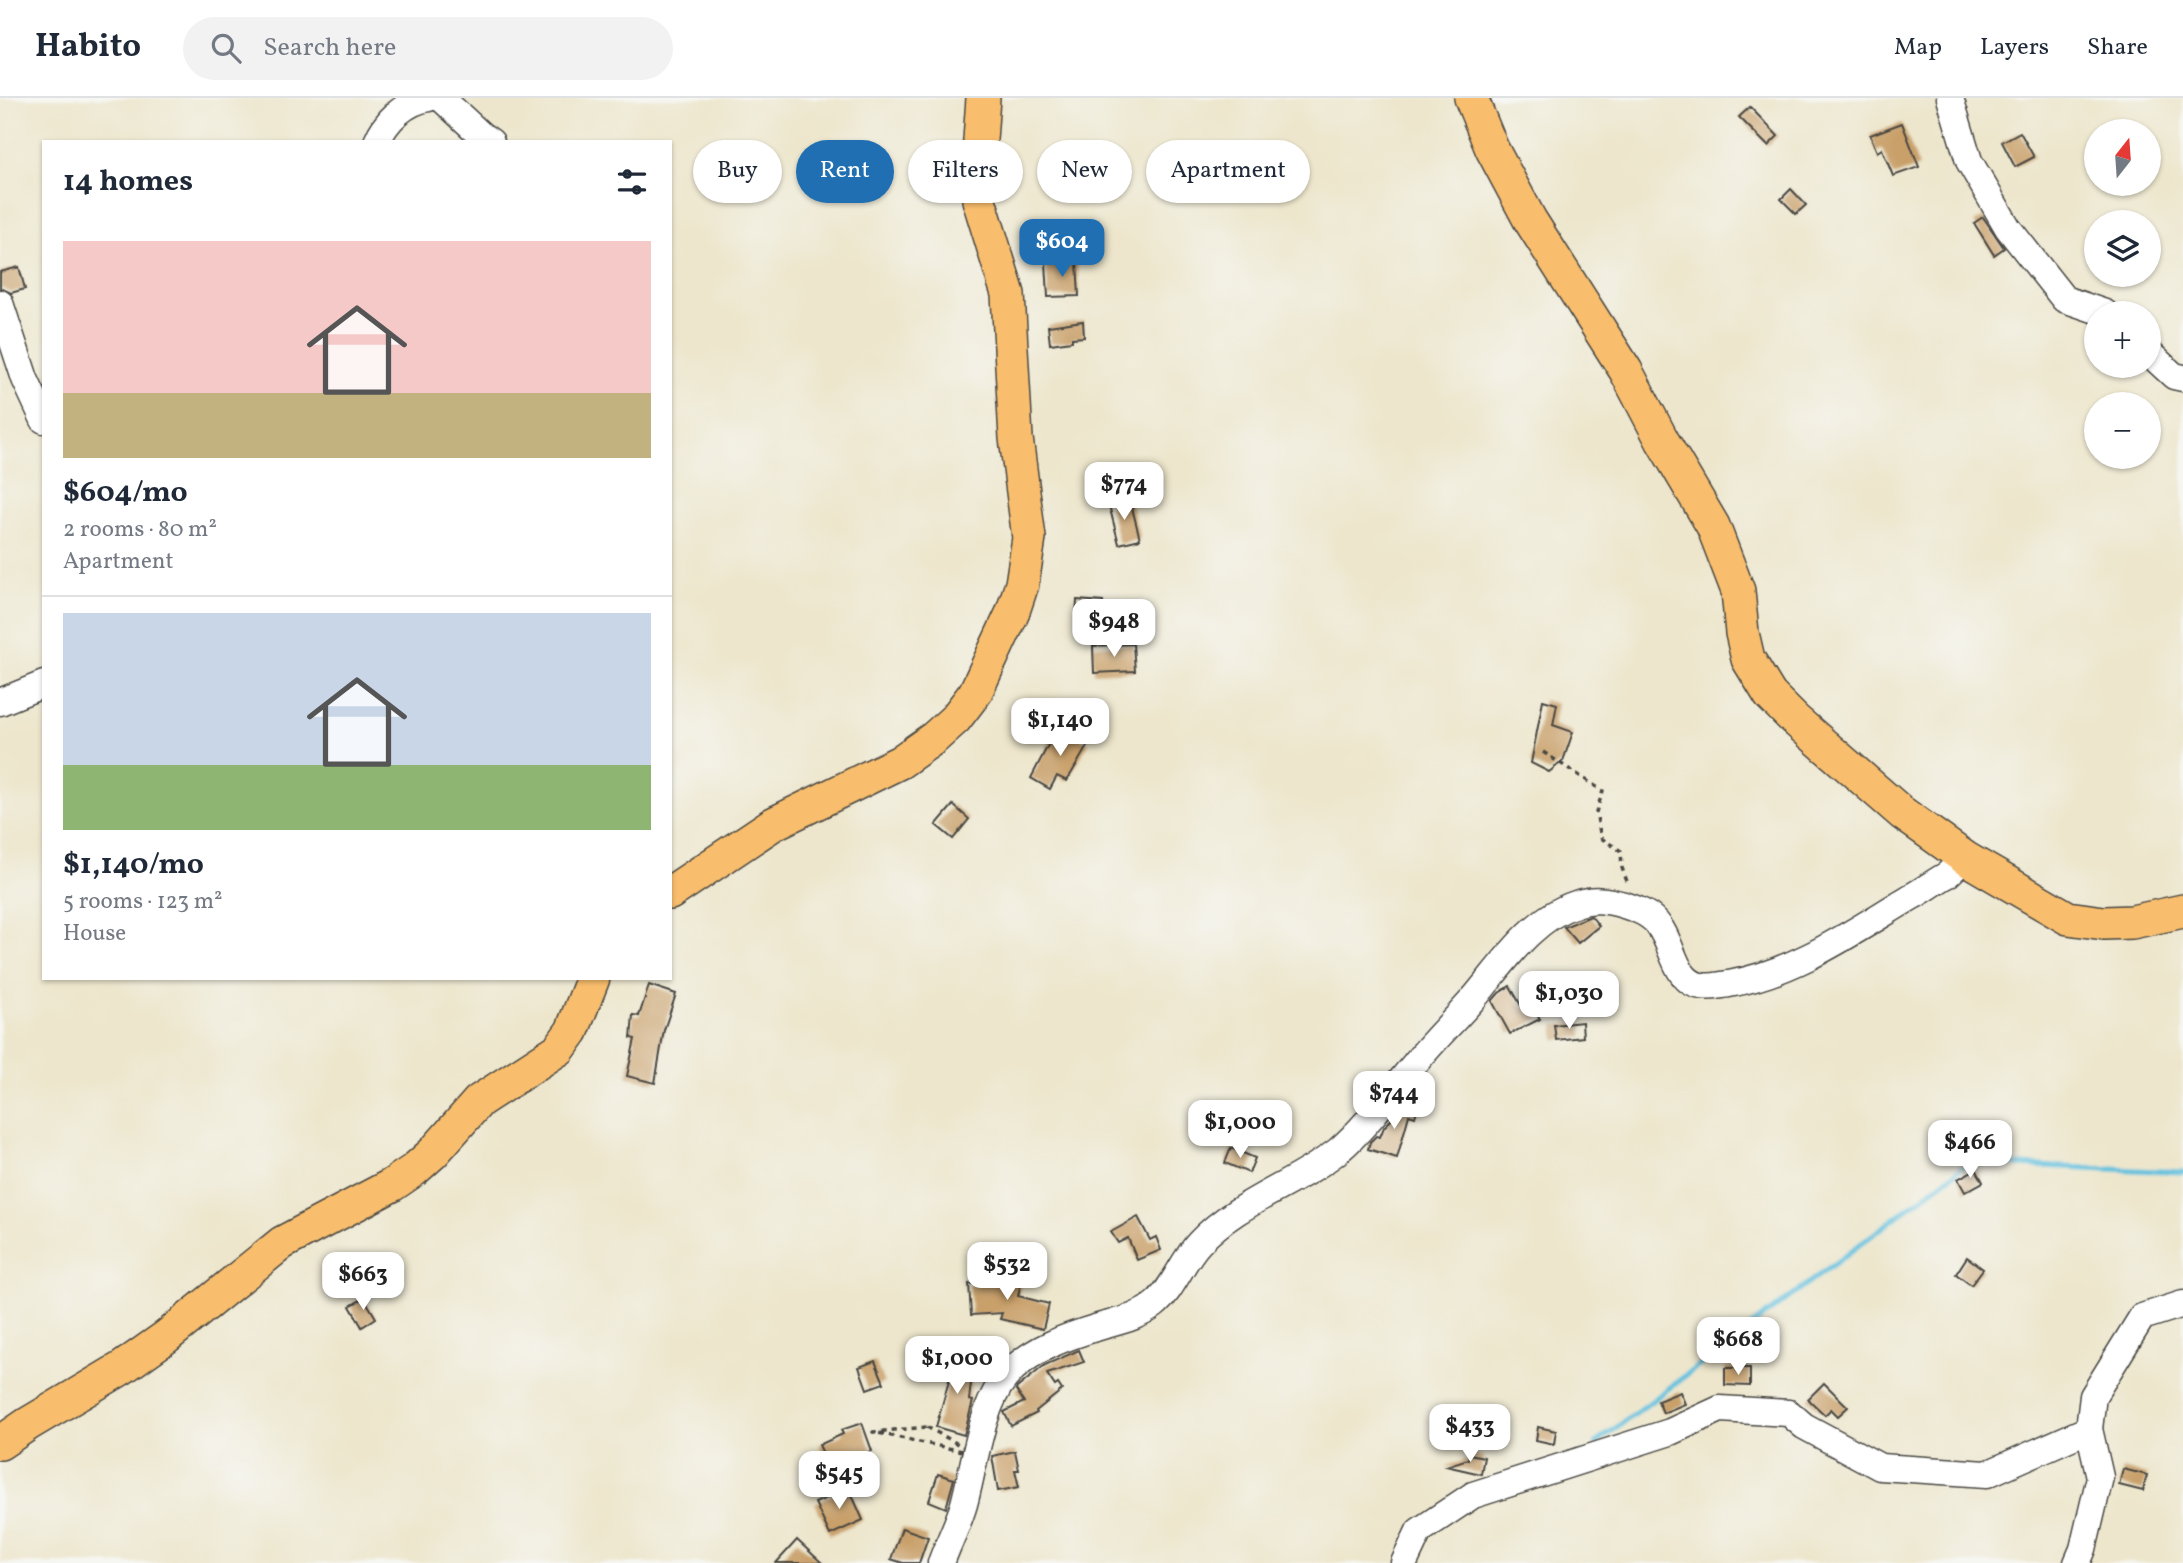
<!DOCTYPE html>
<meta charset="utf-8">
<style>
body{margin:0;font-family:Vollkorn,serif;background:#f2f2f3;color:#1f2937;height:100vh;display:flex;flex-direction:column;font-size:26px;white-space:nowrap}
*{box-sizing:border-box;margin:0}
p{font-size:23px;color:#747a83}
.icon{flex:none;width:38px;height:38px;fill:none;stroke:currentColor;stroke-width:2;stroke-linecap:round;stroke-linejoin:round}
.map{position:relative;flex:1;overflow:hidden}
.sheet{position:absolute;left:42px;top:42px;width:630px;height:840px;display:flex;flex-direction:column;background:#fff;border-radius:0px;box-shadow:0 2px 5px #0004}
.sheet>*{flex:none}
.banner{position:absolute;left:693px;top:42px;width:665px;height:63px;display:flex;gap:14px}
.needle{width:46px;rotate:17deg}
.tools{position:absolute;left:2084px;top:21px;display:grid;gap:14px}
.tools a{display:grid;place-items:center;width:77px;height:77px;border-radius:50%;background:#fff;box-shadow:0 2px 5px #0004;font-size:35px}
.price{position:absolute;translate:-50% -60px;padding:0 16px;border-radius:14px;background:#fff;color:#222;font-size:23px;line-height:46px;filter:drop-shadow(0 2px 4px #0008)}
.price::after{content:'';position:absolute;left:50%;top:42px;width:21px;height:16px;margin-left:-10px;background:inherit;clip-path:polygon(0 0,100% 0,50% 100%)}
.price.selected{background:#1f6fb2;color:#fff}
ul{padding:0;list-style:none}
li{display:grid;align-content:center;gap:14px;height:371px;padding:0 21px}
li+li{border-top:2px solid #e0e1e3}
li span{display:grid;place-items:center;height:217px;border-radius:0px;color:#555}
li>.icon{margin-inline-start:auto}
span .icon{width:126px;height:126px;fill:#fffc;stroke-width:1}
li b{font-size:30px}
h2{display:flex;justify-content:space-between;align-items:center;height:84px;padding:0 21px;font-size:30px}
.tag{padding:0 24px;border-radius:32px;background:#fff;box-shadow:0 2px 5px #0004;font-size:24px;line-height:63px}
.tag.selected{background:#1f6fb2;color:#fff}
header{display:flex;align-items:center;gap:42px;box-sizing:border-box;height:98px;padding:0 35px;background:#fff;border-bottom:2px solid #e0e1e3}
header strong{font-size:33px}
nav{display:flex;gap:38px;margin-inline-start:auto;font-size:24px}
.search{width:490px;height:63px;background:#f2f2f3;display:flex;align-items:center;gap:18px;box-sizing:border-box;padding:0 24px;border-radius:38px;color:#747a83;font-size:26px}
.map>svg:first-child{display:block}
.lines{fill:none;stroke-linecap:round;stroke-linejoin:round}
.stream{stroke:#61c1df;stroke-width:5}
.building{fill:#c9a06a}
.minor-casing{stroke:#484743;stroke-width:29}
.major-casing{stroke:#484743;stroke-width:36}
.path{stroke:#484743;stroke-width:3.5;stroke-dasharray:5 5;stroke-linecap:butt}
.minor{stroke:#fff;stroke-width:26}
.major{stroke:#f9be6d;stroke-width:33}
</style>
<header>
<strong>Habito</strong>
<div class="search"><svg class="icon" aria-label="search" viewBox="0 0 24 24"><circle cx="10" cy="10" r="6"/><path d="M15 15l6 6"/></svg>Search here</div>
<nav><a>Map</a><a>Layers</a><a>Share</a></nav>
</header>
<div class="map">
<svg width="2183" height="1465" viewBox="0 0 2183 1465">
<rect width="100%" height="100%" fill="#f6f6f2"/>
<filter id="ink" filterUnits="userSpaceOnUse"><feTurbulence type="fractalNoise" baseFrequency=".0143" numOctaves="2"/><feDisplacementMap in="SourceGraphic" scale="14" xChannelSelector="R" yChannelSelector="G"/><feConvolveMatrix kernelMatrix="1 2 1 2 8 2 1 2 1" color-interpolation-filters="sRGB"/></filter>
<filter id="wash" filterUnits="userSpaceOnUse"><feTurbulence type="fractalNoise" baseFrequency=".00686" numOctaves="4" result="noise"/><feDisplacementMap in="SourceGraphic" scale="28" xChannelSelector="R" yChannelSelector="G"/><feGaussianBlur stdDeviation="1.57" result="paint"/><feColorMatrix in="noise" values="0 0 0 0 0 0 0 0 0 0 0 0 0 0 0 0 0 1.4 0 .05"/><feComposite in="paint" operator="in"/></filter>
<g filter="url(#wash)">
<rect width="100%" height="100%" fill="#ede6cc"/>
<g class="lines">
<path class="stream" d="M1596,1345L1968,1065L2183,1074"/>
</g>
<g id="blocks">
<g class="building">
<path d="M1750,9L1778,38L1768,48L1739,19Z"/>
<path d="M1902,25L1919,69L1893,78L1882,51L1877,54L1870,37Z"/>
<path d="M2020,34L2034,59L2015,69L2002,44Z"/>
<path d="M872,58L874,72L847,74L846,60Z"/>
<path d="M1791,91L1806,107L1796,116L1781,101Z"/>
<path d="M1983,119L2004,150L1994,157L1974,125Z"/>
<path d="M1077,163L1079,198L1048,199L1046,164Z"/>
<path d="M19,169L25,191L11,195L0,190V174Z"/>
<path d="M1083,223L1084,239L1072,240V243L1050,246L1048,228Z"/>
<path d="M1130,402L1140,441L1119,446L1109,407Z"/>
<path d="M1077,502L1103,504L1102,522L1076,520Z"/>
<path d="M1133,546L1135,573L1094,575L1093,548Z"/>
<path d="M1543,602L1557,606L1553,627L1573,634L1563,663L1549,674L1531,665Z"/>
<path d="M1058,628L1089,645L1067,683L1057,678L1050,691L1031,680Z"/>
<path d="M953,707L969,721L953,741L936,727Z"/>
<path d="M1591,818L1599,828L1578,845L1564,829Z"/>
<path d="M649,887L676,896L664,932L655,985L627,978L635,941L631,940L633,917L639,918Z"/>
<path d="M1510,888L1523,911L1532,906L1540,921L1510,936L1492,903L1499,895Z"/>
<path d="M1582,924L1583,939L1556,942L1554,927Z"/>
<path d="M1406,1001L1419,1005L1415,1019L1409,1017L1397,1060L1368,1051L1370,1044L1376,1038L1380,1039L1384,1029L1393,1020Z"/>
<path d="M1231,1050L1255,1060L1249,1075L1225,1065Z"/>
<path d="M1976,1071L1983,1084L1965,1094L1958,1081Z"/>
<path d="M1138,1119L1150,1142L1156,1139L1161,1152L1137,1162L1128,1140L1118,1145L1111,1134Z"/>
<path d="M1967,1159L1983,1171L1971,1187L1956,1176Z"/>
<path d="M996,1175L1022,1180L1018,1198L1049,1206L1043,1231L1000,1221L1002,1215L971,1217L969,1186L994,1184Z"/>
<path d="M364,1200L376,1220L362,1229L350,1208Z"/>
<path d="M1079,1252L1084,1264L1047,1276L1055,1288L1058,1286L1062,1292L1036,1313L1037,1315L1011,1328L1004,1314L1024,1304L1016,1292L1017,1290L1045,1267Z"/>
<path d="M950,1257L974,1260L969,1302L973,1303L964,1337L936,1329L950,1279L947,1278Z"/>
<path d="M875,1263L884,1285L867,1291L859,1269Z"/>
<path d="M1725,1270H1750V1288L1725,1287Z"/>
<path d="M1824,1285L1848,1309L1838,1318L1831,1311L1825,1317L1808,1301Z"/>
<path d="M1680,1294L1685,1306L1663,1315L1658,1303Z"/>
<path d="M862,1325L872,1353L852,1360L851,1358L829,1368L819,1347L843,1336L841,1332Z"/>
<path d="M1538,1329L1556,1333L1554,1346L1536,1342Z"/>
<path d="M1015,1353L1019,1372H1015L1019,1389L998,1393L992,1358Z"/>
<path d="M1469,1356L1484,1359L1481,1376L1446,1368L1468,1361Z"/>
<path d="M2123,1371L2147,1377L2143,1393L2119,1387Z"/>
<path d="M938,1376L954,1381L946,1410L929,1403Z"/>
<path d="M849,1390L863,1422L830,1437L815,1405Z"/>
<path d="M902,1430L928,1439L919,1465H903L891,1461Z"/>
<path d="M797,1442L822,1465H776Z"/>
</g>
</g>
</g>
<g filter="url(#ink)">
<use href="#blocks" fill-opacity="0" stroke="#484743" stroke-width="2"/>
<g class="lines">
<defs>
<g id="minor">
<path d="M441,0L481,37L491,44"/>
<path d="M1950,0L1969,63L2008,130L2064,201L2105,215"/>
<path d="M377,44C386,22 405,4 429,0"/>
<path d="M0,205L25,281L44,322"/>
<path d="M2149,255L2174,278L2183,280"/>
<path d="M0,604L44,586"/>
<path d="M941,1465C948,1445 958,1427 964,1406C974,1370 981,1309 1005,1280C1028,1251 1068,1238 1102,1228C1120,1223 1139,1219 1154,1207C1173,1192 1182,1163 1199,1145C1238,1103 1295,1087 1339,1052C1367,1028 1389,996 1413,968C1432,944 1454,923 1474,900C1502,867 1532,820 1576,806C1592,800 1607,802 1624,807C1637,811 1651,816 1659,828C1673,846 1675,884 1701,888C1711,890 1720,887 1729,886C1797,874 1852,834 1911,799C1924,792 1934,784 1947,777L1965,760"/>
<path d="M1404,1465L1419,1433L1473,1397L1670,1334L1720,1311L1789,1315L1804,1328L1880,1369L1987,1376L2089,1331L2093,1298L2142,1219L2183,1206"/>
<path d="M2077,1465L2083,1451L2100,1379L2089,1331"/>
</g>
<g id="major">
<path d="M1471,0L1492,51L1530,122L1626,273L1662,342L1713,428L1738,493L1742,535L1748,561L1770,597L1794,621L1902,715L1965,760L2068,820L2104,825L2132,824L2183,813"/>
<path d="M670,795L773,726L900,664L934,640L955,621L975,595L1012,516L1022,486L1029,440L1016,340L1008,196L979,102L978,70L983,0"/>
<path d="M0,1345L28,1326L122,1270L166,1239L282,1145L392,1087L414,1072L433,1055L479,1003L559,951L572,933L593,880"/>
</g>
</defs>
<use href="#minor" class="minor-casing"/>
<use href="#major" class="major-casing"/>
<g class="path">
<path d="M1543,654L1603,693L1596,714L1601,740L1621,753L1622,770L1628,786"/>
<path d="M927,1329L976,1356L873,1334Z"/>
</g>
<use href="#minor" class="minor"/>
<use href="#major" class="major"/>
</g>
</g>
</svg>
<div class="tools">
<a><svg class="needle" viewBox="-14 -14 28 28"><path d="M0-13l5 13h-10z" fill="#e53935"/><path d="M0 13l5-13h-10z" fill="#747a83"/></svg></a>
<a><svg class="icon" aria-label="layers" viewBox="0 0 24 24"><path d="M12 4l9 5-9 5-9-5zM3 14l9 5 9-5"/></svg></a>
<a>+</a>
<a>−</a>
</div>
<b class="price selected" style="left:1062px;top:181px">$604</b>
<b class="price" style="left:1124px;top:424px">$774</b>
<b class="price" style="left:1114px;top:561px">$948</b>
<b class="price" style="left:1060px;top:660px">$1,140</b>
<b class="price" style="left:1569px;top:933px">$1,030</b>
<b class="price" style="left:1394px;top:1033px">$744</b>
<b class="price" style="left:1240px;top:1062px">$1,000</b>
<b class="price" style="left:1970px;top:1082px">$466</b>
<b class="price" style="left:1007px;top:1204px">$532</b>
<b class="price" style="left:363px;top:1214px">$663</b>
<b class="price" style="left:1738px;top:1279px">$668</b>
<b class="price" style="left:957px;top:1298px">$1,000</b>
<b class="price" style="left:1470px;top:1366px">$433</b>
<b class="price" style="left:839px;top:1413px">$545</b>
<div class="banner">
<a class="tag">Buy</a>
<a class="tag selected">Rent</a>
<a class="tag">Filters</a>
<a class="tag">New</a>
<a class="tag">Apartment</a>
</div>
<section class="sheet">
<h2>14 homes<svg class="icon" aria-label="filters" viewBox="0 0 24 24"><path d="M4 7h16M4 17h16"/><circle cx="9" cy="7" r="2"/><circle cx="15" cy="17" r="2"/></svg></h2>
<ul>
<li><span style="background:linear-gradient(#f6c9c9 70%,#c2b280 0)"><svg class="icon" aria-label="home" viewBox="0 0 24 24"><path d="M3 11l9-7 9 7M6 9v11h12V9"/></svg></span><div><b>$604/mo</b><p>2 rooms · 80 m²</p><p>Apartment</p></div></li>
<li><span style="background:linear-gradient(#c9d6e8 70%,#8fb573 0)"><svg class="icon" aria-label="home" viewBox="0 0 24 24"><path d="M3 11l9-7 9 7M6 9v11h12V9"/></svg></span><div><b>$1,140/mo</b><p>5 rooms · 123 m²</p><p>House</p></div></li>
</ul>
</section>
</div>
